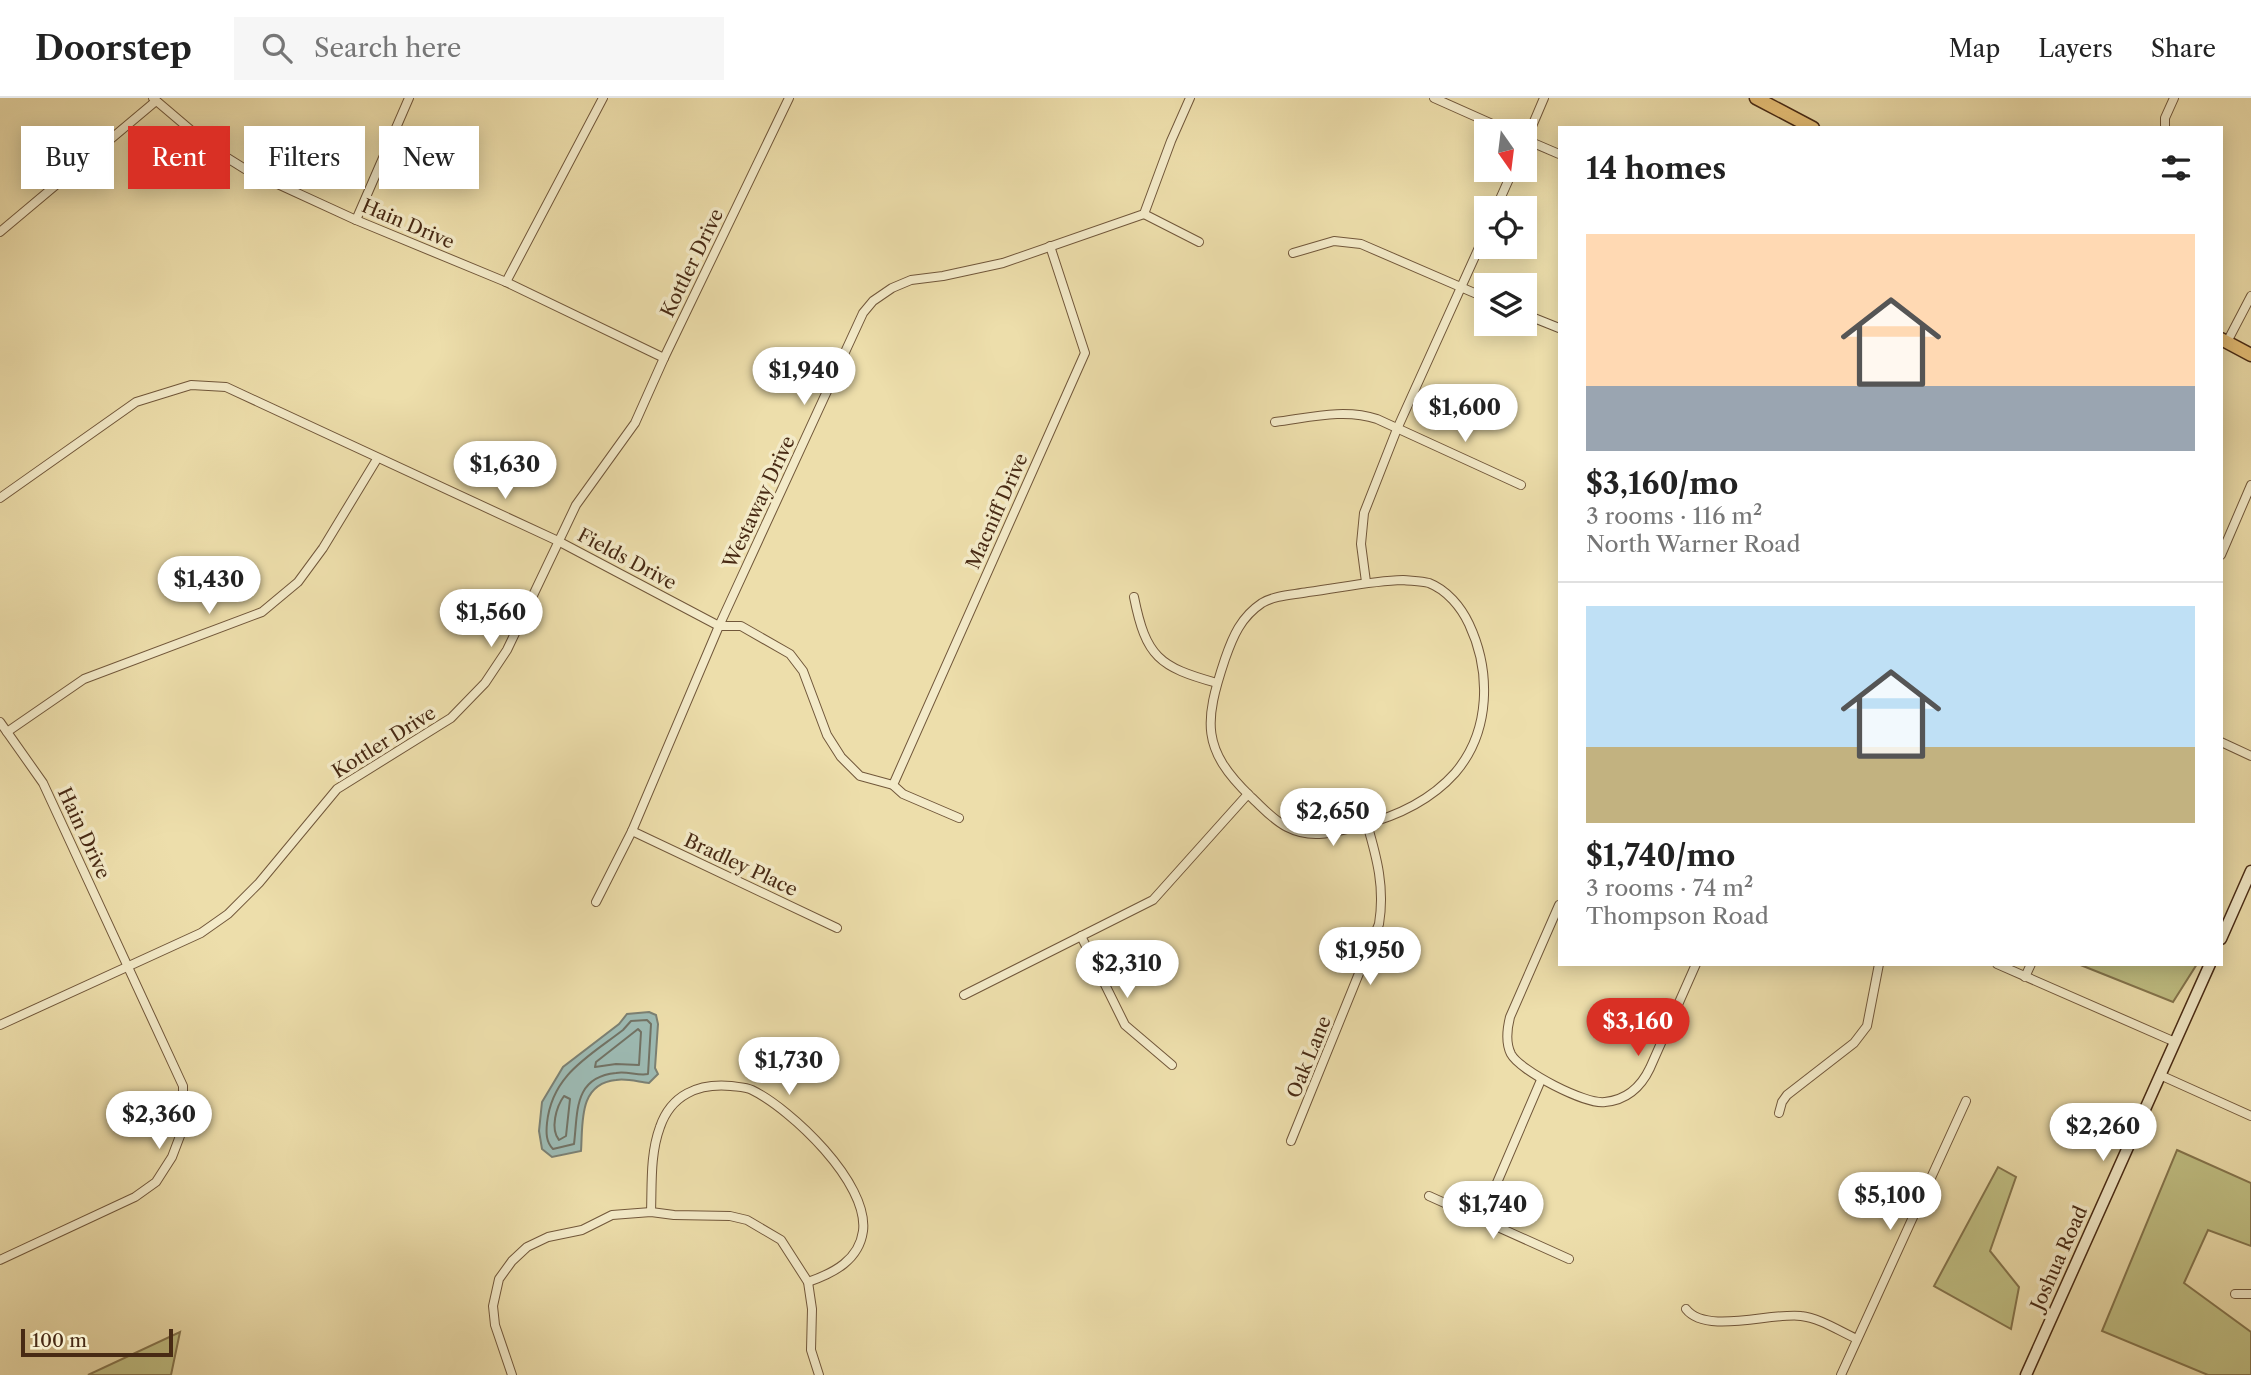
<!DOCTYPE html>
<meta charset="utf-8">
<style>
body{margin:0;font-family:"Libre Caslon Text",serif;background:#f6f6f6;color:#222;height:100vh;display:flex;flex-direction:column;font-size:26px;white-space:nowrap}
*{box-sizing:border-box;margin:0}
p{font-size:23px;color:#767676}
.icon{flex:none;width:38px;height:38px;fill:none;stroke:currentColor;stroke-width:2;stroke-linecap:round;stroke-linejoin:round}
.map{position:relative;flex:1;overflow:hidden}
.side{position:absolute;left:1558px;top:28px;width:665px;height:840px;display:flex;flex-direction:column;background:#fff;border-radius:0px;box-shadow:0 4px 18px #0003}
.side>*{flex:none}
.top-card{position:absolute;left:21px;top:28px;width:665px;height:63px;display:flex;gap:14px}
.needle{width:46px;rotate:166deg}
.controls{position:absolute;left:1474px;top:21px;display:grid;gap:14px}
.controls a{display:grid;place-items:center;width:63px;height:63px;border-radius:0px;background:#fff;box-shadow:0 4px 18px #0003;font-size:35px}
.scale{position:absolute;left:21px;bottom:18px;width:152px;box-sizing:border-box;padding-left:7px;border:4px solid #482a14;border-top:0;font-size:19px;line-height:24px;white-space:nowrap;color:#482a14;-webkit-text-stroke:5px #f3eac8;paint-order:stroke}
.price{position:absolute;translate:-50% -60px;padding:0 16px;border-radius:24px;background:#fff;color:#222;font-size:23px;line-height:46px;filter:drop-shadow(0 2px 4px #0008)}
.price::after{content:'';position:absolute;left:50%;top:42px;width:21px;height:16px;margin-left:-10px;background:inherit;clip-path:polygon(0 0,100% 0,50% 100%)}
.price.selected{background:#d93025;color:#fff}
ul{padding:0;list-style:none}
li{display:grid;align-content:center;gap:14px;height:371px;padding:0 28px}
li+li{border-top:2px solid #e0e0e0}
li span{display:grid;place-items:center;height:217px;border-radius:0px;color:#555}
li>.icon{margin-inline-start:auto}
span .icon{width:126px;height:126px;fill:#fffc;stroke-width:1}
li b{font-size:30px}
h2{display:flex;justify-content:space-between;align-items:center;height:84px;padding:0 28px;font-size:30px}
.tag{padding:0 24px;border-radius:0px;background:#fff;box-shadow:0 4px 18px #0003;font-size:24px;line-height:63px}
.tag.selected{background:#d93025;color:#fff}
header{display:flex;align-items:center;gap:42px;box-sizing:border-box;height:98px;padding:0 35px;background:#fff;border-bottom:2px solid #e0e0e0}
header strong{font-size:33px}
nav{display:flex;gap:38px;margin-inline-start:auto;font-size:24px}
.search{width:490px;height:63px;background:#f6f6f6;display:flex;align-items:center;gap:18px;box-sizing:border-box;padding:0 24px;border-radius:0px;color:#767676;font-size:26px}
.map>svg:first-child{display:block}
.green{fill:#c0bf83;stroke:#84744c;stroke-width:2}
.water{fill:#9dbab3;stroke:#7b8073;stroke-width:2}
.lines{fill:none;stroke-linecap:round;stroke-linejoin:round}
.shore{stroke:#727264;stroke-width:2}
.minor-casing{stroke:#71573a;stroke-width:10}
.secondary-casing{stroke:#482a14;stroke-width:13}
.primary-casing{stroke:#482a14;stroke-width:15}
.minor{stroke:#f3eac8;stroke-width:8}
.secondary{stroke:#f3eac8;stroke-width:10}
.primary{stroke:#e6bf76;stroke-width:12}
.labels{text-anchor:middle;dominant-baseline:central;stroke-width:7;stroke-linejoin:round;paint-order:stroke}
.street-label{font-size:19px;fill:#482a14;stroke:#f3eac8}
</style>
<header>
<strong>Doorstep</strong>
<div class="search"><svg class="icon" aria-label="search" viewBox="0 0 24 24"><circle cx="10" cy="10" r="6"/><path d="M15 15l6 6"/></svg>Search here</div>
<nav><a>Map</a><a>Layers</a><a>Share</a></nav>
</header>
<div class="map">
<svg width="2251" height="1277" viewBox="0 0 2251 1277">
<rect width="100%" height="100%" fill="#eddeab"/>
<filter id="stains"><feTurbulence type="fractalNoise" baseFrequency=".00286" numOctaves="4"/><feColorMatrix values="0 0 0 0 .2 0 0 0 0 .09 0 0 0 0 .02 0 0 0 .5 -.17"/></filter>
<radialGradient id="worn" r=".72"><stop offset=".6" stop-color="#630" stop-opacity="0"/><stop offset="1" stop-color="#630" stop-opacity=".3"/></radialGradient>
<g class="green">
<path d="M2078,866H2197L2173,904Z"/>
<path d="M2177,1052L2251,1085V1148L2208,1132L2184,1185L2251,1234V1277H2208L2102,1233Z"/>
<path d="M1998,1069L2016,1079L1990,1153L2019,1189L2011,1231L1934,1188Z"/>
<path d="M180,1234L171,1277H88Z"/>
</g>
<path class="water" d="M649,914L656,917L658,926L655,970L658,976L649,985C639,984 626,980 616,982C578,986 583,1025 581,1053L552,1059L542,1051L539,1033L542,1004L563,969L619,926L627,916Z"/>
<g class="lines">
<g class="shore">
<path d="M647,922L651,926L648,976C638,978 627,973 616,975C573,979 578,1015 574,1046L553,1051C546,1044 546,1035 547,1025C552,977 588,959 623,932L631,923Z"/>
<path d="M638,931L641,934L639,967L616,966L595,969L596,964Z"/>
<path d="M564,998L570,1001L566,1038L559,1042C550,1031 556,1009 564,998Z"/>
</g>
<defs>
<g id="minor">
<path d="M153,0L213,51L245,71L356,122L506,184L664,260"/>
<path d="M1434,0L1508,33"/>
<path d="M2165,30V20L2174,0"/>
<path d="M1524,41L1559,56"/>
<path d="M1524,47L1544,0"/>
<path d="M1496,110L1513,72"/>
<path d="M1144,116L1199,144"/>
<path d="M356,122L409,0"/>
<path d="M0,134L156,3"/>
<path d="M1293,155L1334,143L1361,146L1486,200"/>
<path d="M506,184L603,0"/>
<path d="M1524,216L1559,230"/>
<path d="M2227,244L2251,198"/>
<path d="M1275,324C1308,320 1344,310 1377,321L1521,387"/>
<path d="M0,400L136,304L191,287L226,289L558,443L719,528H741L790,556L803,573L827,637L841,659L860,678L893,687L903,696L959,720"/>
<path d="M2221,457L2251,387"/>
<path d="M1403,482C1411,483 1421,483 1429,485C1447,492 1461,509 1469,526C1491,573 1491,633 1455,675C1430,703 1395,719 1359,728C1334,734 1312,742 1287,729C1273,722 1263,710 1251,699C1201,651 1204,624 1225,561C1233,538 1241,519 1262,505C1276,497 1292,497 1308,494C1340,490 1370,483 1403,482Z"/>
<path d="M1366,484L1361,446L1364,415L1397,331L1486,134"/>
<path d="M1134,499C1146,559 1159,569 1217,585"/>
<path d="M0,624L43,685L183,988V1030L172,1059L156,1084L135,1099L0,1162"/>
<path d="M7,634L84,581L262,514L298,484L323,450L377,361"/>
<path d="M2221,644L2251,658"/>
<path d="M893,687L1085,255L1050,148"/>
<path d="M632,733L837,830"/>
<path d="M596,804L632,733L719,528L863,215L873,203L892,190L911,182L943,178L1003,165L1144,116L1171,43L1190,0"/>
<path d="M1559,807L1510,919C1507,931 1505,944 1511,956C1520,973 1586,1007 1605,1004C1626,1002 1641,989 1650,970L1696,866"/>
<path d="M1081,838L1125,927L1172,967"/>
<path d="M1997,866L2175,944"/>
<path d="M2025,879L2031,866"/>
<path d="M964,897L1153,802L1248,696"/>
<path d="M0,927L201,835L228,816L259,785L337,691L451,620L485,585L507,552L576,407L635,325L664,260L789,0"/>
<path d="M2160,977L2251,1018"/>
<path d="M1779,1015L1782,1004L1787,997L1854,945L1867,928L1879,866"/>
<path d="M1291,1043L1379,826C1385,790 1377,760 1367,726"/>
<path d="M1429,1098L1569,1161"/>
<path d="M651,1114C652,1086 650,1056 660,1029C671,997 698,985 731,988C738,989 746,989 752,992C791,1011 869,1085 863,1133C859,1162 834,1175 808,1184"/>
<path d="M1481,1122L1541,982"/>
<path d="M2235,1196H2251"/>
<path d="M1686,1211C1706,1237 1772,1214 1801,1218C1820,1220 1839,1233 1857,1241"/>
<path d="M512,1277L495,1227L493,1208L499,1181L512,1163L527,1149L548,1139L582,1132L612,1117L651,1114L674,1117L730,1118L747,1122L781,1142L808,1184L812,1211L811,1252L819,1277"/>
<path d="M1841,1277L1966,1003"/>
</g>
<g id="secondary">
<path d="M2221,841L2251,773"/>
<path d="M2026,1277L2210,866"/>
</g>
<g id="primary">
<path d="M1756,0L1813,30"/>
<path d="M2221,241L2251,257"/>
</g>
</defs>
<use href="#minor" class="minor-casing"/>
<use href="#secondary" class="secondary-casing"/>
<use href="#primary" class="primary-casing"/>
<use href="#minor" class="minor"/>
<use href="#secondary" class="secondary"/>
<use href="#primary" class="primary"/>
</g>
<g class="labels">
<g class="street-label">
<text transform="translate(408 126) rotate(23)">Hain Drive</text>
<text transform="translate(692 165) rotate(-64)">Kottler Drive</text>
<text transform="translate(759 404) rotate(-65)">Westaway Drive</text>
<text transform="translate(997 413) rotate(-66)">Macniff Drive</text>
<text transform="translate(627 461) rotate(28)">Fields Drive</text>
<text transform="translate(384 644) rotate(-32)">Kottler Drive</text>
<text transform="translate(84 735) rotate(65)">Hain Drive</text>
<text transform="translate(741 767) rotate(25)">Bradley Place</text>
<text transform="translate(1309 959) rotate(-68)">Oak Lane</text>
<text transform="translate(2059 1160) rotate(-66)">Joshua Road</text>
</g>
</g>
<rect width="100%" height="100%" filter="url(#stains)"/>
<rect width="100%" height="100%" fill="url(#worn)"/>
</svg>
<div class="controls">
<a><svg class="needle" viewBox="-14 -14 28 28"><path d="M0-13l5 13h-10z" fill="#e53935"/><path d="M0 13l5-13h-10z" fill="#767676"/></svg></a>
<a><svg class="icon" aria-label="locate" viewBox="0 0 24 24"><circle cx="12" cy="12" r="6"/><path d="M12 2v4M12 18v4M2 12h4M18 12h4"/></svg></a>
<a><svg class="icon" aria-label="layers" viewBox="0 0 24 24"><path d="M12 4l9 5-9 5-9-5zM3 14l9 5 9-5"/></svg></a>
</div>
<div class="scale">100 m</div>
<b class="price" style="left:804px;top:309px">$1,940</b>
<b class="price" style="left:1465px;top:346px">$1,600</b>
<b class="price" style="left:505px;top:403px">$1,630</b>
<b class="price" style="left:209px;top:518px">$1,430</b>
<b class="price" style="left:491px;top:551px">$1,560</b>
<b class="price" style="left:1333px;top:750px">$2,650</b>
<b class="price" style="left:1370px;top:889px">$1,950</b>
<b class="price" style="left:1127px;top:902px">$2,310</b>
<b class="price selected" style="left:1638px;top:960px">$3,160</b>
<b class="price" style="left:789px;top:999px">$1,730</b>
<b class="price" style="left:159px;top:1053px">$2,360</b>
<b class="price" style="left:2103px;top:1065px">$2,260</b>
<b class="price" style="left:1890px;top:1134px">$5,100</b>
<b class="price" style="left:1493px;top:1143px">$1,740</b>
<div class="top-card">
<a class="tag">Buy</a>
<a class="tag selected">Rent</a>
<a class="tag">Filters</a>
<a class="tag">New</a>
</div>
<section class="side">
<h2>14 homes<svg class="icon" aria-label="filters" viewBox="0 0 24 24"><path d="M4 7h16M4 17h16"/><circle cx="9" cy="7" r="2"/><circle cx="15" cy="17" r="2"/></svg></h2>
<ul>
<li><span style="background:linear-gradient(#ffd9b3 70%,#9aa5b1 0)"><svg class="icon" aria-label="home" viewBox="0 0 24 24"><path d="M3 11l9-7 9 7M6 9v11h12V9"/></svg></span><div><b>$3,160/mo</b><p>3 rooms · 116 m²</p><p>North Warner Road</p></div></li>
<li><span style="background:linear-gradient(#bfe0f5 65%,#c2b280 0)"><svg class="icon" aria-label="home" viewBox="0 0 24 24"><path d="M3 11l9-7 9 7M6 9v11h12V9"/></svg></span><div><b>$1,740/mo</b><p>3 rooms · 74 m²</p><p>Thompson Road</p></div></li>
</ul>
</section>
</div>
